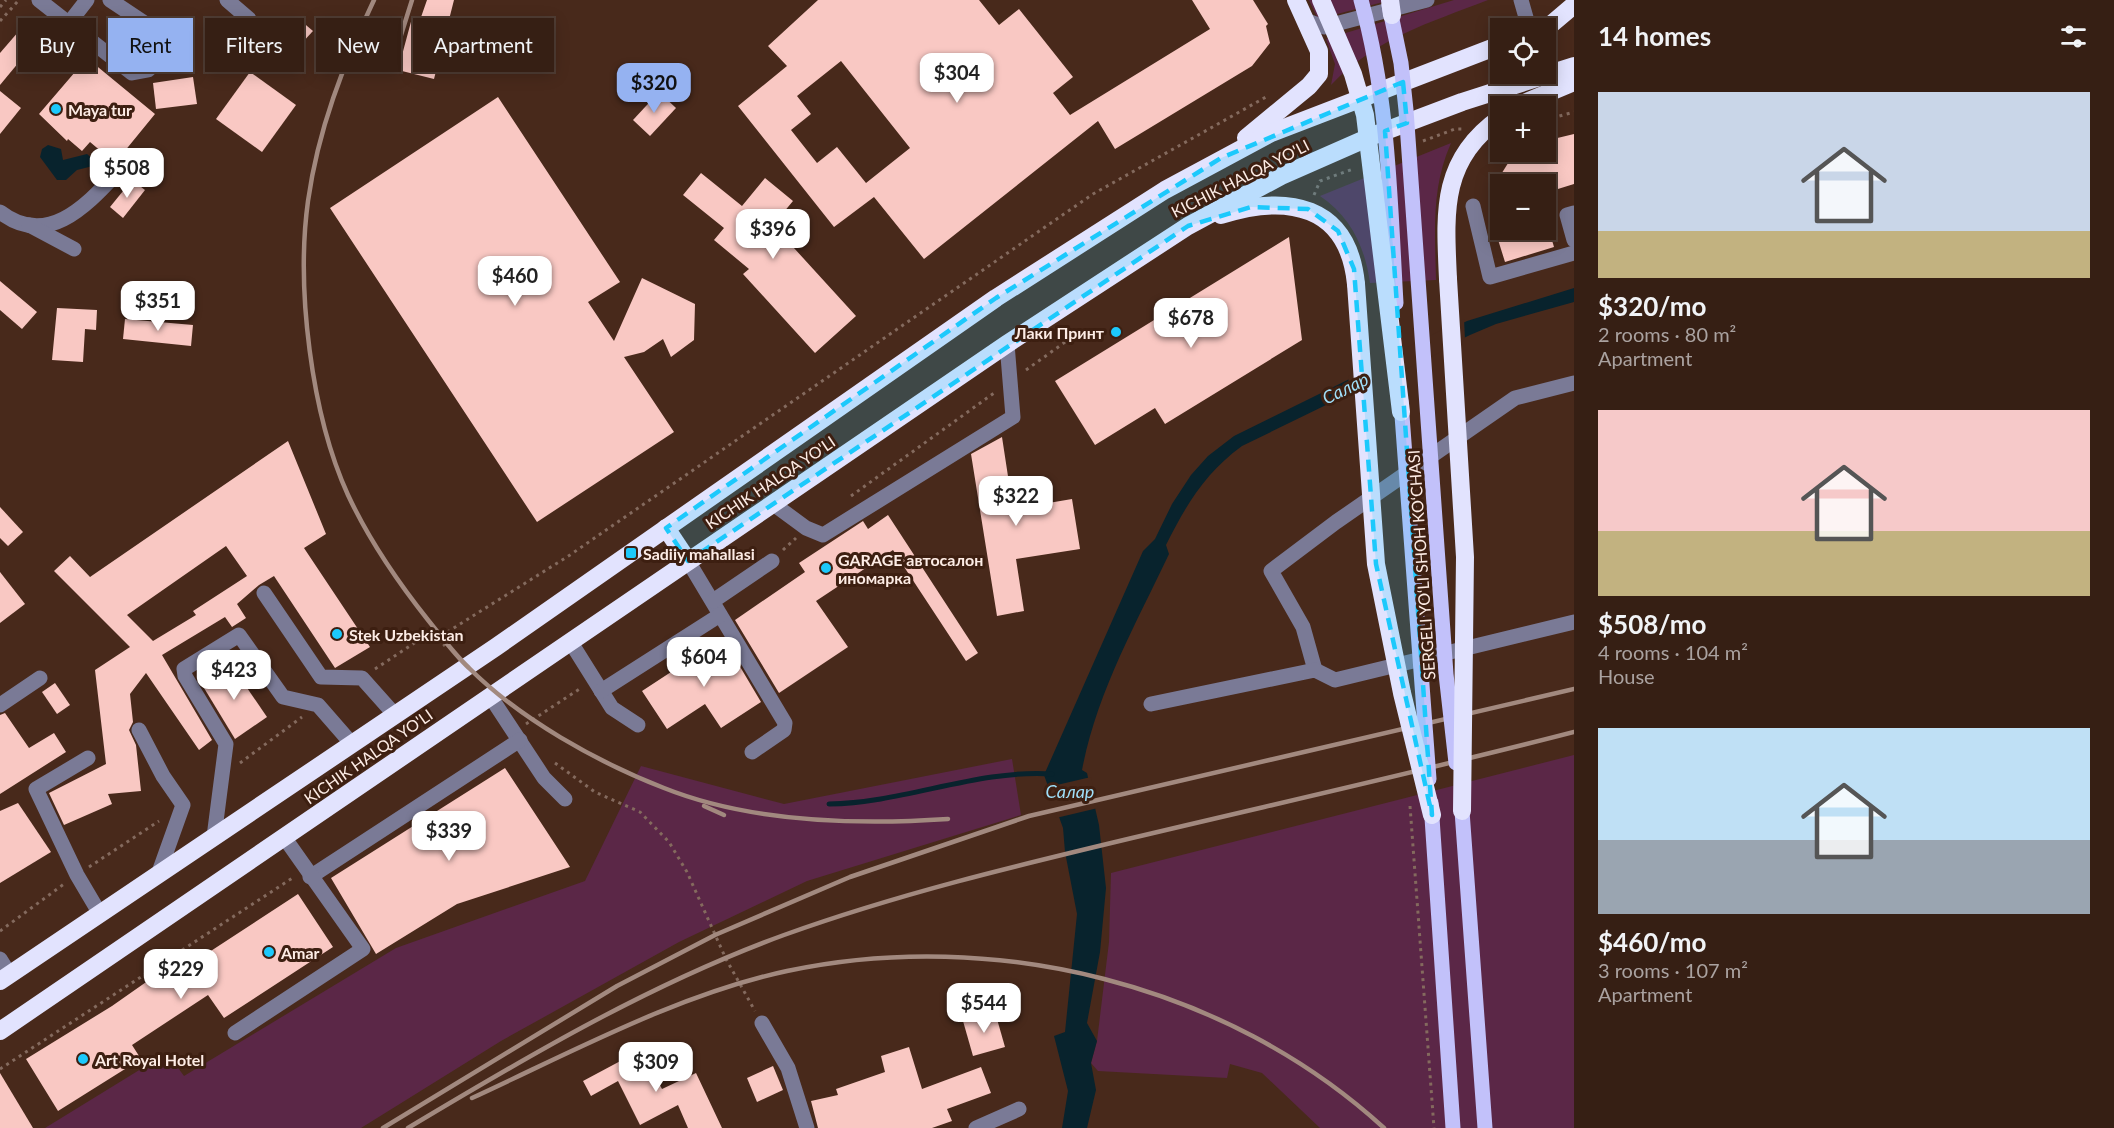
<!DOCTYPE html>
<meta charset="utf-8">
<style>
body{margin:0;font-family:Lato,sans-serif;background:#412c22;color:#f1f3f6;height:100vh;display:flex;flex-direction:column;font-size:22px;white-space:nowrap}
*{box-sizing:border-box;margin:0}
p{font-size:20px;color:#aaa2a0}
.icon{flex:none;width:33px;height:33px;fill:none;stroke:currentColor;stroke-width:2;stroke-linecap:round;stroke-linejoin:round}
.map{position:relative;flex:1;overflow:hidden}
.drawer{display:flex;flex-direction:column;background:#361f14;width:540px}
.drawer>*{flex:none}
.hud{position:absolute;left:18px;top:18px;width:570px;height:54px;display:flex;gap:12px}
.buttons{position:absolute;left:1490px;top:18px;display:grid;gap:12px}
.buttons a{display:grid;place-items:center;width:66px;height:66px;border-radius:0px;background:#361f14;box-shadow:0 3px 15px #0003,0 0 0 2px #503d34;font-size:30px}
.price{position:absolute;translate:-50% -51px;padding:0 14px;border-radius:12px;background:#fff;color:#222;font-size:20px;line-height:39px;filter:drop-shadow(0 2px 3px #0008)}
.price::after{content:'';position:absolute;left:50%;top:36px;width:18px;height:14px;margin-left:-9px;background:inherit;clip-path:polygon(0 0,100% 0,50% 100%)}
.price.current{background:#95b2f1;color:#111}
ul{padding:0;list-style:none}
li{display:grid;align-content:center;gap:12px;height:318px;padding:0 24px}
li span{display:grid;place-items:center;height:186px;border-radius:0px;color:#555}
li>.icon{margin-inline-start:auto}
span .icon{width:108px;height:108px;fill:#fffc;stroke-width:1}
li b{font-size:26px}
h2{display:flex;justify-content:space-between;align-items:center;height:72px;padding:0 24px;font-size:26px}
.chip{padding:0 21px;border-radius:0px;background:#361f14;box-shadow:0 3px 15px #0003,0 0 0 2px #503d34;font-size:21px;line-height:54px}
.chip.current{background:#95b2f1;color:#111}
main{display:flex;flex:1;min-height:0}
.map>svg:first-child{display:block}
.green{fill:#5b2747}
.water{fill:#08232d}
.pier{fill:#48291b}
.lines{fill:none;stroke-linecap:round;stroke-linejoin:round}
.stream{stroke:#08232d;stroke-width:5}
.building{fill:#f9c8c3;fill-rule:evenodd}
.path{stroke:#846a5e;stroke-width:3;stroke-dasharray:3 4.5;stroke-linecap:butt}
.minor{stroke:#7a7a96;stroke-width:15}
.major{stroke:#c2c1fa;stroke-width:15}
.highway{stroke:#e2e3fe;stroke-width:18}
.rail{stroke:#a2897f;stroke-width:4.5}
.path-bridge{stroke:#846a5e;stroke-width:3;stroke-dasharray:3 4.5;stroke-linecap:butt}
.major-bridge{stroke:#c2c1fa;stroke-width:15}
.highway-bridge{stroke:#e2e3fe;stroke-width:18}
.marked{fill:#1cc9fc;fill-opacity:0.2;stroke:#1cc9fc;stroke-width:4.5;stroke-dasharray:12 8;stroke-linejoin:round}
.poi-dot{fill:#1cc9fc;stroke:#3d1f11;stroke-width:2}
.labels{text-anchor:middle;dominant-baseline:central;stroke-width:6;stroke-linejoin:round;paint-order:stroke}
.poi-label{font-size:16px;font-weight:bold;fill:#fdece5;stroke:#3d1f11;text-anchor:start}
.street-label{font-size:16px;fill:#fdece5;stroke:#3d1f11}
.water-label{font-size:18px;font-style:italic;fill:#9fdff9;stroke:#3d1f11}
</style>
<main>
<div class="map">
<svg width="1574" height="1128" viewBox="0 0 1574 1128">
<rect width="100%" height="100%" fill="#48291b"/>
<g class="green">
<path d="M1309,0H1391L1318,19Z"/>
<path d="M1454,0H1488C1429,23 1376,38 1331,85L1335,64L1326,39Z"/>
<path d="M1451,143C1431,188 1435,232 1436,280L1370,283C1365,247 1351,217 1320,196Z"/>
<path d="M1574,755V1128H1320L1262,1073L1230,1064L1227,1078L1098,1071L1091,1063L1097,1041L1109,942L1111,873Z"/>
<path d="M1012,759L1021,815L807,881L679,942L501,1041L361,1128H45L167,1053L184,1076L396,948L585,881L641,766L784,804Z"/>
</g>
<g class="water">
<path d="M48,145L61,149L63,160L87,154L94,160L93,166L77,170L66,180H57L40,157L42,149Z"/>
<path d="M1574,288V302L1496,324L1470,335L1242,446C1205,473 1186,505 1166,545L1169,554C1135,626 1097,692 1082,770L1087,773L1099,825L1106,888L1100,952L1087,1023L1097,1041L1091,1063L1096,1090L1087,1128H1062L1068,1091L1054,1036L1065,1032L1077,914L1065,852L1063,828L1044,775L1143,551L1155,539L1172,504L1191,475L1208,456L1234,436L1467,321Z"/>
</g>
<g class="pier">
<path d="M1464,319L1465,340L1350,397L1348,376Z"/>
<path d="M1091,777L1098,808L1056,818L1044,788Z"/>
</g>
<g class="lines">
<path class="stream" d="M829,804C904,803 978,769 1052,774"/>
</g>
<g class="building">
<path d="M427,0H454L434,79L398,70L412,18L420,20Z"/>
<path d="M818,0H979L999,25L1019,9L1073,77L1053,93L1070,115L1210,29L1192,0H1253L1268,24L1266,26L1270,43L1252,66L1115,149L1098,121L924,259L874,197L834,227L738,106L787,66L768,46ZM841,61L910,148L866,183L837,147L817,163L791,130L811,114L797,96Z"/>
<path d="M300,20L313,31L301,44L288,33Z"/>
<path d="M19,31L34,44L0,85V53Z"/>
<path d="M87,58L155,114L115,163L90,142L82,151L68,139L67,141L39,114Z"/>
<path d="M250,72L296,105L262,152L216,119Z"/>
<path d="M193,77L197,104L156,109L153,83Z"/>
<path d="M0,91L21,108L0,134Z"/>
<path d="M659,92L676,108L650,136L633,120Z"/>
<path d="M498,97L620,282L588,302L614,341L642,278L695,304L694,340L671,357L663,339L644,352L624,357L674,432L537,522L330,208Z"/>
<path d="M1574,134V184L1545,193V184H1495L1515,152H1545V141Z"/>
<path d="M701,173L742,206L765,178L793,201L773,225L856,316L815,353L743,274L749,269L714,240L724,228L683,195Z"/>
<path d="M132,180L145,190L123,218L110,207Z"/>
<path d="M1495,230H1549L1554,247L1505,262Z"/>
<path d="M1289,237L1302,340L1165,424L1155,408L1095,445L1055,381Z"/>
<path d="M0,281L37,312L22,329L0,310Z"/>
<path d="M57,308L97,310L96,330L85,329L83,362L52,360Z"/>
<path d="M125,319L193,325L191,346L123,339Z"/>
<path d="M1002,437L1013,509L1072,499L1080,549L1016,559L1024,611L997,616L971,454Z"/>
<path d="M288,441L326,534L304,548L370,647L335,668L274,576L259,585L237,604L246,618L232,627L225,617L162,655L212,740L199,750L146,673L130,694L133,722L129,730L136,745L141,791L108,794L112,804L64,825L49,793L106,764L95,670L130,647L54,571L70,556L90,577ZM226,546L247,576L193,611L196,615L153,641L127,615Z"/>
<path d="M0,507L23,532L8,546L0,538Z"/>
<path d="M888,515L978,653L966,661L893,550L816,601L848,647L779,693L735,620L805,572L799,563L863,521L868,529Z"/>
<path d="M0,572L25,604L0,623Z"/>
<path d="M723,638L761,702L721,728L705,704L667,729L642,691Z"/>
<path d="M230,663L267,717L235,739L201,683Z"/>
<path d="M55,683L70,705L57,714L42,692Z"/>
<path d="M5,713L29,748L54,733L66,752L0,794V715Z"/>
<path d="M505,768L570,867L457,904L376,954L331,878Z"/>
<path d="M18,803L51,852L0,883V811Z"/>
<path d="M298,894L333,947L224,1018L208,995L132,1045L141,1059L58,1111L26,1059L112,1006L169,966L174,975Z"/>
<path d="M995,1012L1005,1047L973,1056L963,1021Z"/>
<path d="M909,1047L922,1089L981,1067L991,1093L947,1109L952,1121L932,1128H818L811,1101L838,1095L836,1089L885,1072L881,1056Z"/>
<path d="M641,1050L662,1089L696,1073L722,1128H688L678,1105L640,1125L618,1081L591,1096L583,1081Z"/>
<path d="M773,1066L783,1090L757,1102L747,1078Z"/>
<path d="M0,1073L33,1128H0Z"/>
</g>
<g class="lines">
<g class="path">
<path d="M0,7L6,0"/>
<path d="M0,21L19,0"/>
<path d="M1545,120L1574,112"/>
<path d="M1423,141L1455,129H1462"/>
<path d="M1314,195L1320,181L1353,169"/>
<path d="M1026,370L1068,340L1067,326"/>
<path d="M851,496L994,393"/>
<path d="M783,550L796,538"/>
<path d="M439,638L445,646"/>
<path d="M375,669L419,640L441,636L570,555L1093,194L1266,97"/>
<path d="M526,724L581,688"/>
<path d="M240,763L302,717"/>
<path d="M555,763L595,792L640,812L669,842L687,872L726,959L755,1011"/>
<path d="M89,867L159,821"/>
<path d="M0,931L64,884"/>
<path d="M0,1069L294,877"/>
</g>
<g class="minor">
<path d="M39,0L132,73L148,70L163,56L161,34L110,0"/>
<path d="M227,0L249,19"/>
<path d="M1521,0L1529,28"/>
<path d="M1305,20L1324,27L1427,0"/>
<path d="M69,23L87,0"/>
<path d="M1473,206L1490,277L1574,253"/>
<path d="M0,212C46,248 85,207 115,175"/>
<path d="M1574,213L1567,215L1574,240"/>
<path d="M29,225L74,249"/>
<path d="M772,503L806,528L823,535L1013,417L1007,344"/>
<path d="M688,561L785,723L784,730L752,752"/>
<path d="M264,593L321,677L362,678L395,715"/>
<path d="M713,601L772,561"/>
<path d="M570,641L612,708L638,725"/>
<path d="M1315,670L1303,627L1271,571L1336,522L1515,398L1574,383"/>
<path d="M601,691L720,615"/>
<path d="M490,696L544,778L565,799"/>
<path d="M1151,704L1315,670L1335,680L1574,622"/>
<path d="M0,705L40,678"/>
<path d="M139,730L163,776L183,805L158,875"/>
<path d="M88,758L36,789L77,875L100,914"/>
<path d="M214,837L226,744L185,676L184,669L239,635L283,697L318,705L352,744"/>
<path d="M310,877L520,740"/>
<path d="M0,959L10,975"/>
<path d="M762,1023L788,1068L807,1128"/>
<path d="M235,1033L363,949L284,837"/>
<path d="M976,1128L1019,1109"/>
</g>
<path class="major" d="M1462,811L1485,1128"/>
<g class="highway">
<path d="M1548,27L1574,5"/>
<path d="M1517,106L1574,82"/>
<path d="M1246,138L1309,86L1319,74V51L1296,0"/>
<path d="M1221,215C1287,194 1348,204 1356,284"/>
<path d="M1448,279C1445,213 1440,160 1500,118"/>
<path d="M666,528L688,561"/>
<path d="M0,981L496,647L996,298L1165,190L1271,133L1500,45"/>
<path d="M0,1031L1007,344L1188,226L1281,176L1372,136L1462,102L1574,66"/>
</g>
<g class="rail">
<path d="M374,0C343,65 318,130 308,201C296,288 311,414 348,495C369,540 397,581 428,620C441,636 454,654 469,668C520,719 597,762 664,788C749,822 858,825 948,819"/>
<path d="M391,67L412,0"/>
<path d="M704,806L724,815"/>
<path d="M472,1098C572,1052 679,994 787,971C994,927 1227,984 1384,1128"/>
<path d="M383,1128L617,986L715,935L850,877L1029,816L1574,689"/>
<path d="M408,1128C528,1056 652,983 784,935C898,894 1015,866 1132,838C1279,803 1427,770 1574,732"/>
</g>
<path class="path-bridge" d="M1410,806L1434,1128"/>
<g class="major-bridge">
<path d="M1361,0C1389,99 1390,201 1396,303"/>
<path d="M1389,5L1401,63L1406,110L1446,674L1456,763"/>
<path d="M1401,402L1429,779"/>
<path d="M1431,803L1453,1128"/>
</g>
<g class="highway-bridge">
<path d="M1321,0L1353,74L1365,115L1401,412"/>
<path d="M1390,0L1392,15"/>
<path d="M1448,279L1465,557L1462,811"/>
<path d="M1356,284L1376,564L1402,693L1432,815"/>
</g>
</g>
<path class="marked" d="M1403,82L1407,123L1385,131L1432,815L1376,564L1354,269L1338,231L1308,209L1251,207L1188,226L688,561L666,528L996,298L1221,158Z"/>
<g class="poi-dot">
<circle cx="56" cy="109" r="6"/>
<circle cx="1116" cy="332" r="6"/>
<rect x="625" y="547" width="12" height="12" rx="3"/>
<circle cx="826" cy="568" r="6"/>
<circle cx="337" cy="634" r="6"/>
<circle cx="269" cy="952" r="6"/>
<circle cx="83" cy="1059" r="6"/>
</g>
<g class="labels">
<g class="poi-label">
<text x="68" y="109">Maya tur</text>
<text x="1104" y="332" text-anchor="end">Лаки Принт</text>
<text x="643" y="553">Sadiiy mahallasi</text>
<text x="838" y="559">GARAGE автосалон<tspan x="838" dy="18">иномарка</tspan></text>
<text x="349" y="634">Stek Uzbekistan</text>
<text x="281" y="952">Amar</text>
<text x="95" y="1059">Art Royal Hotel</text>
</g>
<g class="street-label">
<text transform="translate(1240 178) rotate(-27)">KICHIK HALQA YO'LI</text>
<text transform="translate(770 482) rotate(-34)">KICHIK HALQA YO'LI</text>
<text transform="translate(1421 565) rotate(-94)">SERGELI YO‘LI SHOH KO‘CHASI</text>
<text transform="translate(368 756) rotate(-35)">KICHIK HALQA YO'LI</text>
</g>
<g class="water-label">
<text transform="translate(1345 388) rotate(-26)">Салар</text>
<text x="1070" y="791">Салар</text>
</g>
</g>
</svg>
<div class="buttons">
<a><svg class="icon" aria-label="locate" viewBox="0 0 24 24"><circle cx="12" cy="12" r="6"/><path d="M12 2v4M12 18v4M2 12h4M18 12h4"/></svg></a>
<a>+</a>
<a>−</a>
</div>
<b class="price" style="left:957px;top:104px">$304</b>
<b class="price current" style="left:654px;top:114px">$320</b>
<b class="price" style="left:127px;top:199px">$508</b>
<b class="price" style="left:773px;top:260px">$396</b>
<b class="price" style="left:515px;top:307px">$460</b>
<b class="price" style="left:158px;top:332px">$351</b>
<b class="price" style="left:1191px;top:349px">$678</b>
<b class="price" style="left:1016px;top:527px">$322</b>
<b class="price" style="left:704px;top:688px">$604</b>
<b class="price" style="left:234px;top:701px">$423</b>
<b class="price" style="left:449px;top:862px">$339</b>
<b class="price" style="left:181px;top:1000px">$229</b>
<b class="price" style="left:984px;top:1034px">$544</b>
<b class="price" style="left:656px;top:1093px">$309</b>
<div class="hud">
<a class="chip">Buy</a>
<a class="chip current">Rent</a>
<a class="chip">Filters</a>
<a class="chip">New</a>
<a class="chip">Apartment</a>
</div>
</div>
<section class="drawer">
<h2>14 homes<svg class="icon" aria-label="filters" viewBox="0 0 24 24"><path d="M4 7h16M4 17h16"/><circle cx="9" cy="7" r="2"/><circle cx="15" cy="17" r="2"/></svg></h2>
<ul>
<li><span style="background:linear-gradient(#c9d6e8 75%,#c2b280 0)"><svg class="icon" aria-label="home" viewBox="0 0 24 24"><path d="M3 11l9-7 9 7M6 9v11h12V9"/></svg></span><div><b>$320/mo</b><p>2 rooms · 80 m²</p><p>Apartment</p></div></li>
<li><span style="background:linear-gradient(#f6c9c9 65%,#c2b280 0)"><svg class="icon" aria-label="home" viewBox="0 0 24 24"><path d="M3 11l9-7 9 7M6 9v11h12V9"/></svg></span><div><b>$508/mo</b><p>4 rooms · 104 m²</p><p>House</p></div></li>
<li><span style="background:linear-gradient(#bfe0f5 60%,#9aa5b1 0)"><svg class="icon" aria-label="home" viewBox="0 0 24 24"><path d="M3 11l9-7 9 7M6 9v11h12V9"/></svg></span><div><b>$460/mo</b><p>3 rooms · 107 m²</p><p>Apartment</p></div></li>
</ul>
</section>
</main>
